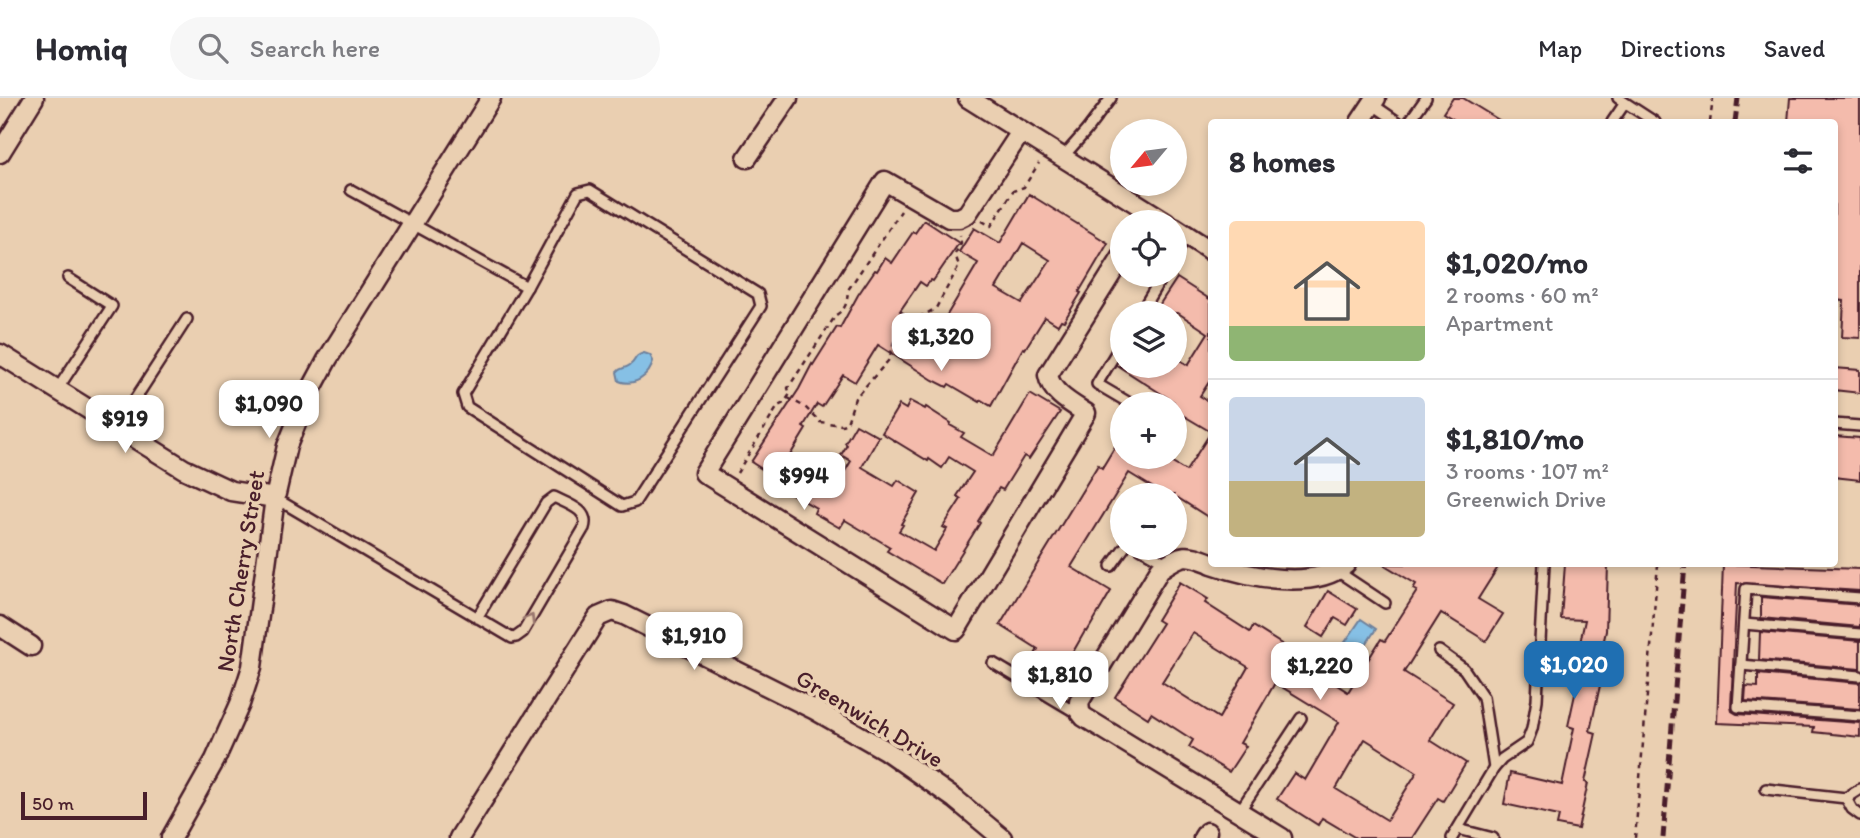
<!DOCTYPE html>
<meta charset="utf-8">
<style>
body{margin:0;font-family:Itim,sans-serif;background:#f7f7f7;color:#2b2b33;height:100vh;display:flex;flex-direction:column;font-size:26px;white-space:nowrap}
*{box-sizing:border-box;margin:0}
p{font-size:23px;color:#7c7c81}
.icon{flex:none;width:38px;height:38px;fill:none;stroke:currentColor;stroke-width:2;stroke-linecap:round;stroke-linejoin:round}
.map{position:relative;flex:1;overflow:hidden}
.drawer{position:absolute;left:1208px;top:21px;width:630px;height:448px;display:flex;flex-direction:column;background:#fff;border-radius:7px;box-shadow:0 4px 10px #0003}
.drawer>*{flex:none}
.needle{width:46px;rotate:241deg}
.tools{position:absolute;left:1110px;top:21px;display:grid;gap:14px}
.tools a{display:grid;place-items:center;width:77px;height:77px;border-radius:50%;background:#fff;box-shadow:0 4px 10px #0003;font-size:35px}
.scale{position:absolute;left:21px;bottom:18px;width:126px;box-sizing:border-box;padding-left:7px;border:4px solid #4a1f2b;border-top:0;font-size:19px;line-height:24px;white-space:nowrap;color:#4a1f2b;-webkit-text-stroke:5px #eacfb1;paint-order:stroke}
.price{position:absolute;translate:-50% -60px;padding:0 16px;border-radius:14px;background:#fff;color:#222;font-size:23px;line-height:46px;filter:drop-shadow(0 2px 4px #0008)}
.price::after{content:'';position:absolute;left:50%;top:42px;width:21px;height:16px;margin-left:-10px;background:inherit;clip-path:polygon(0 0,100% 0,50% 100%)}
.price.on{background:#1f6fb2;color:#fff}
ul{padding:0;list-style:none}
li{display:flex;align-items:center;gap:21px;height:175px;padding:0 21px}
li+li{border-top:2px solid #e1e1e2}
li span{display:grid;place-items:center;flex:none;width:196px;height:140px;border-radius:7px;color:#555}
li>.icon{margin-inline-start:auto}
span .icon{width:84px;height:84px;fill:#fffc;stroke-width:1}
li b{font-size:30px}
h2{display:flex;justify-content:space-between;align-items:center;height:84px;padding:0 21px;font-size:30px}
header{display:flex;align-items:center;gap:42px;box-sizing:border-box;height:98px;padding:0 35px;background:#fff;border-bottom:2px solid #e1e1e2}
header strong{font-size:33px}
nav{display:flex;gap:38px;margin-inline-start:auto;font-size:24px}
.search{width:490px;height:63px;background:#f7f7f7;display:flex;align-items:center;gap:18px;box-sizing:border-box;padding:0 24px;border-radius:38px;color:#7c7c81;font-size:26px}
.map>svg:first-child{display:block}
.water{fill:#86c0e5;stroke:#6e809b;stroke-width:2}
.building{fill:#f4bbac;stroke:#4a1f2b;stroke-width:2;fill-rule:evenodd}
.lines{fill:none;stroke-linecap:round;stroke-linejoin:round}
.lane-casing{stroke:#4a1f2b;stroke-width:14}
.street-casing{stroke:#4a1f2b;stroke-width:23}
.path{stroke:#4a1f2b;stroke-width:2.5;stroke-dasharray:5 5;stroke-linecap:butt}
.lane{stroke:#eacfb1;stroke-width:9}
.street{stroke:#eacfb1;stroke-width:18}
.rail{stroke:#4a1f2b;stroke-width:5;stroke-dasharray:10 5;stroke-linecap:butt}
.oneway{stroke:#9a776e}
.labels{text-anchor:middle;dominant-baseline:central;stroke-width:7;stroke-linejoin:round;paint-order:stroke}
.street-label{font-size:24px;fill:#4a1f2b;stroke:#eacfb1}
</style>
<header>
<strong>Homiq</strong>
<div class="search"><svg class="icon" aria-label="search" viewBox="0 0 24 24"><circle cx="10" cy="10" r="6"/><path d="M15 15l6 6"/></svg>Search here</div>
<nav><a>Map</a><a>Directions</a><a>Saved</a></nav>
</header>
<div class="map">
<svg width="1860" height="740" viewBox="0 0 1860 740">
<rect width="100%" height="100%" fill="#eacfb1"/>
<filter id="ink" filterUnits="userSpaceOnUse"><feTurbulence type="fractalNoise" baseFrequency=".0143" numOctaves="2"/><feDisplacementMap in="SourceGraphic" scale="14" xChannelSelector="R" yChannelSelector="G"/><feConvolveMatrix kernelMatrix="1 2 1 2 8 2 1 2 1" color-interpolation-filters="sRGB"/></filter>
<g filter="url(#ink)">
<g class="water">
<path d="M644,255L650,257L653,263C650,278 634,289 619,283L617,274C621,269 625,271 630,267C637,262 633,258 644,255Z"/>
<path d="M1361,521L1376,531L1355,563L1347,557L1340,566L1336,567L1331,563L1330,558L1334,554L1339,553Z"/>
</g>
<g class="building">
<path d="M1453,0H1463L1502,24H1458L1443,15Z"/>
<path d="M1790,0H1860V240L1842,239L1844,203L1834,202V24H1788Z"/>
<path d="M1029,96L1108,145L1079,194L1081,195L1064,223L1061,222L1058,227L1045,219L1025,251L1023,250L991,308L981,302L980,304L949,286L947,289L933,282L878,247L855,284L843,277L822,309L817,306L803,329L806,331L786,364L809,377L810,374L836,388L851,363L841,357L847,347L845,345L856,326L879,339L862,369L894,388L898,382L919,395L901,426L903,427L899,433L934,453L947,431L943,429L961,401L957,398L973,374L949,359L942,370L929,361L928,363L882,335L899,307L906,311L910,303L925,311L926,309L951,325L950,327L964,335L961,339L993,358L1030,296L1060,314L1029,361L1024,358L1003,392L999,390L978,423L980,425L942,486L887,453L890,449L845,422L840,430L814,415L816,410L785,392L788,388L751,364L799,291L812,266L813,267L837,229L840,230L858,197L875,172L877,173L885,160L892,165L913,134L915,135L924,122L959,145L933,183L931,182L926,188L920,184L900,213L930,230L931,228L938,232L978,165L959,154L974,130L1000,145ZM1023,145L1050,162L1022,205L996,190Z"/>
<path d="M1177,180L1211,202V281L1200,298L1211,305V421L1178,400L1176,404L1174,403V397H1165L1129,375L1071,469L1111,493L1087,534L1085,533L1057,582L1030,566L1038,551L1000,527L1098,367L1102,370L1122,337V359H1162L1186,373L1211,334L1174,312V304L1118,268H1174V258L1188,267L1208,235L1178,215H1154Z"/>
<path d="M1834,270L1860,272V295L1834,292Z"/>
<path d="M1834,338L1860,340V382L1834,379Z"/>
<path d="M1383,466H1500L1478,501L1503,516L1486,543L1441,515L1404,574L1453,605L1430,642L1466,665L1443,703L1438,700L1412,740H1356L1322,720L1318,727L1277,701L1294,675L1305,682L1339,624L1275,585L1240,645L1246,648L1229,674L1189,649L1193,642L1151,615L1148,620L1115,599L1162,525L1157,522L1180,484L1208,501L1205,505L1250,534L1253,528L1291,552L1292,550L1303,557L1300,563L1348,594L1381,541L1385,543L1417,493L1413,491L1416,486ZM1193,535L1248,569L1219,620L1162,584ZM1365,641L1417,674L1387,722L1336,691Z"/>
<path d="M1565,466H1608L1606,533L1595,581L1601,583L1590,633L1596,635L1585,684L1588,685L1578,731L1557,727L1559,718L1504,706L1510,675L1562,687L1574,630L1568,628L1579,578L1573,576L1585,522L1561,521Z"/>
<path d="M1723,466L1860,471V493L1737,485L1731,609L1732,613L1737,616L1860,625V639L1813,634L1814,629L1717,625Z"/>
<path d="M1328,493L1357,511L1347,527L1335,520L1323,539L1307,529Z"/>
<path d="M1761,499L1860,507V529L1761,520Z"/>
<path d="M1760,534L1860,543V571L1759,562Z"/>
<path d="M1758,576L1860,585V611L1745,603L1746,588L1758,589Z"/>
</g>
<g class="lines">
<defs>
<g id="lane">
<path d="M1618,0L1655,24"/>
<path d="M1372,6L1398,24"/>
<path d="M1409,24L1426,0"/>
<path d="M1612,24L1625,5"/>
<path d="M1063,59L1086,33L1111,0"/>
<path d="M351,92L527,189"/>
<path d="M590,92L758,196L761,208L635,404L622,408L467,309L463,296L527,189L578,95Z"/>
<path d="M1174,158L1187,137"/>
<path d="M1140,215L1163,177"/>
<path d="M1122,245L1097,286L1131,306"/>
<path d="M57,292L112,208L68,180"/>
<path d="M1834,326L1860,328"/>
<path d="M117,329L187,221"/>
<path d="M275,400L512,540L516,539L523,534L584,430C590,412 568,406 554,399L546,405L477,520"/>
<path d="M1140,450L1168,466"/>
<path d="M1111,468L1124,450"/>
<path d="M1337,473L1385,505"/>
<path d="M1860,500L1746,491L1738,609L1860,618"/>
<path d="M1744,526L1860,536"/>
<path d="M1439,553L1464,571L1483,599L1494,670"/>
<path d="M993,565L1080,617"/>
<path d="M1741,567L1860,578"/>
<path d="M1766,691L1846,700L1852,711L1860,717"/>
<path d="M1846,700L1860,691"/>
<path d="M1239,714L1301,620"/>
<path d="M1458,731L1493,740"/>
<path d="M1452,740L1494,670L1502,661L1527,644L1532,631L1537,602L1544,466"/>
</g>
<g id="street">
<path d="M968,0L1166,124"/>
<path d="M1360,24L1376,0"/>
<path d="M1021,34L967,116L959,120H949L885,83L704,375L956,532L1086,315C1072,306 1051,295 1048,277L1122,159"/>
<path d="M0,55L34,0"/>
<path d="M747,60L788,0"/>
<path d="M1174,129L1211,153"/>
<path d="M0,256L184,371L231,393L275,400"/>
<path d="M1211,465C1186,455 1183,455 1160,471L1079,604L1080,614L1084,619L1282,740"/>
<path d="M1212,466C1249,479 1313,493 1346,466"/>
<path d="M0,528L31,548"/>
<path d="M171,740L215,662L240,606L252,569L275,400L287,348L306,301L327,262L491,0"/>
<path d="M459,740L598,519L612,513L624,517L815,612L885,652L955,701L1002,740"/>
<path d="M1203,740L1207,734"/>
</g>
</defs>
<use href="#lane" class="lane-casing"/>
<use href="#street" class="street-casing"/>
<g class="path">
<path d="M1710,24L1713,0"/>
<path d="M982,123L991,128L1013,93L1024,89L1039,65"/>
<path d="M788,300L805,309L820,324L842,327L847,325L855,300L888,263C892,255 892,248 895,241C905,221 920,221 936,210L959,168L955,156L961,145L960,137"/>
<path d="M737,375L778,308L784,305L790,296L788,290L836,217C847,210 847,204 848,192L901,113"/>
<path d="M1635,740L1658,466"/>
</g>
<use href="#lane" class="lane"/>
<use href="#street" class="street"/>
<g class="rail">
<path d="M1735,24L1738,0"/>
<path d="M1663,740L1685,466"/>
</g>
</g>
<defs><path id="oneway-chevron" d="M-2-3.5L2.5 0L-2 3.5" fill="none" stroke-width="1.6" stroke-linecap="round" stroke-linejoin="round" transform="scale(1.75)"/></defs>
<use class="oneway" href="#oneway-chevron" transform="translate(530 521) rotate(-59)"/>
</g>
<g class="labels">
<g class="street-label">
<text transform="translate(240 473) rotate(-81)">North Cherry Street</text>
<text transform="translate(870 620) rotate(31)">Greenwich Drive</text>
</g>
</g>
</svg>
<div class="tools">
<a><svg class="needle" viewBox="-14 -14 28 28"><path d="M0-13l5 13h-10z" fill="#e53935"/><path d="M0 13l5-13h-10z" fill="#7c7c81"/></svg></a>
<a><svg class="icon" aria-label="locate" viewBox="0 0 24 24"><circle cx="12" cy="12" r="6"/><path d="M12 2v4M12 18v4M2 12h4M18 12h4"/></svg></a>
<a><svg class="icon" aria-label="layers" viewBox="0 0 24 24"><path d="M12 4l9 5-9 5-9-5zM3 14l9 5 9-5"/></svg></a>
<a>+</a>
<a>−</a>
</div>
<div class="scale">50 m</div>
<b class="price" style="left:941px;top:275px">$1,320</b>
<b class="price" style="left:269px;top:342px">$1,090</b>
<b class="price" style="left:125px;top:357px">$919</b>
<b class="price" style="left:804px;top:414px">$994</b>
<b class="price" style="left:694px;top:574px">$1,910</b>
<b class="price on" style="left:1574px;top:603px">$1,020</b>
<b class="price" style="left:1320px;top:604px">$1,220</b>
<b class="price" style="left:1060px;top:613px">$1,810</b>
<section class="drawer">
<h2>8 homes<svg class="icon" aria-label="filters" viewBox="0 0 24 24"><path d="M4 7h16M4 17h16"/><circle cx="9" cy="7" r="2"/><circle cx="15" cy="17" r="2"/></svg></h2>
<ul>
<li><span style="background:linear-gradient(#ffd9b3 75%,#8fb573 0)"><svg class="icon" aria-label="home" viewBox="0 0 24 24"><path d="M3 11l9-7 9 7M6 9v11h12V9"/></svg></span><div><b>$1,020/mo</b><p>2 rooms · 60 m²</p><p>Apartment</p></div></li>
<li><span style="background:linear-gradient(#c9d6e8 60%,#c2b280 0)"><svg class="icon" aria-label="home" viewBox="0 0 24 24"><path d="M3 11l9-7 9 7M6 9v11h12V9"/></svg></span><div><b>$1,810/mo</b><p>3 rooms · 107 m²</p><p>Greenwich Drive</p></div></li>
</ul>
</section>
</div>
